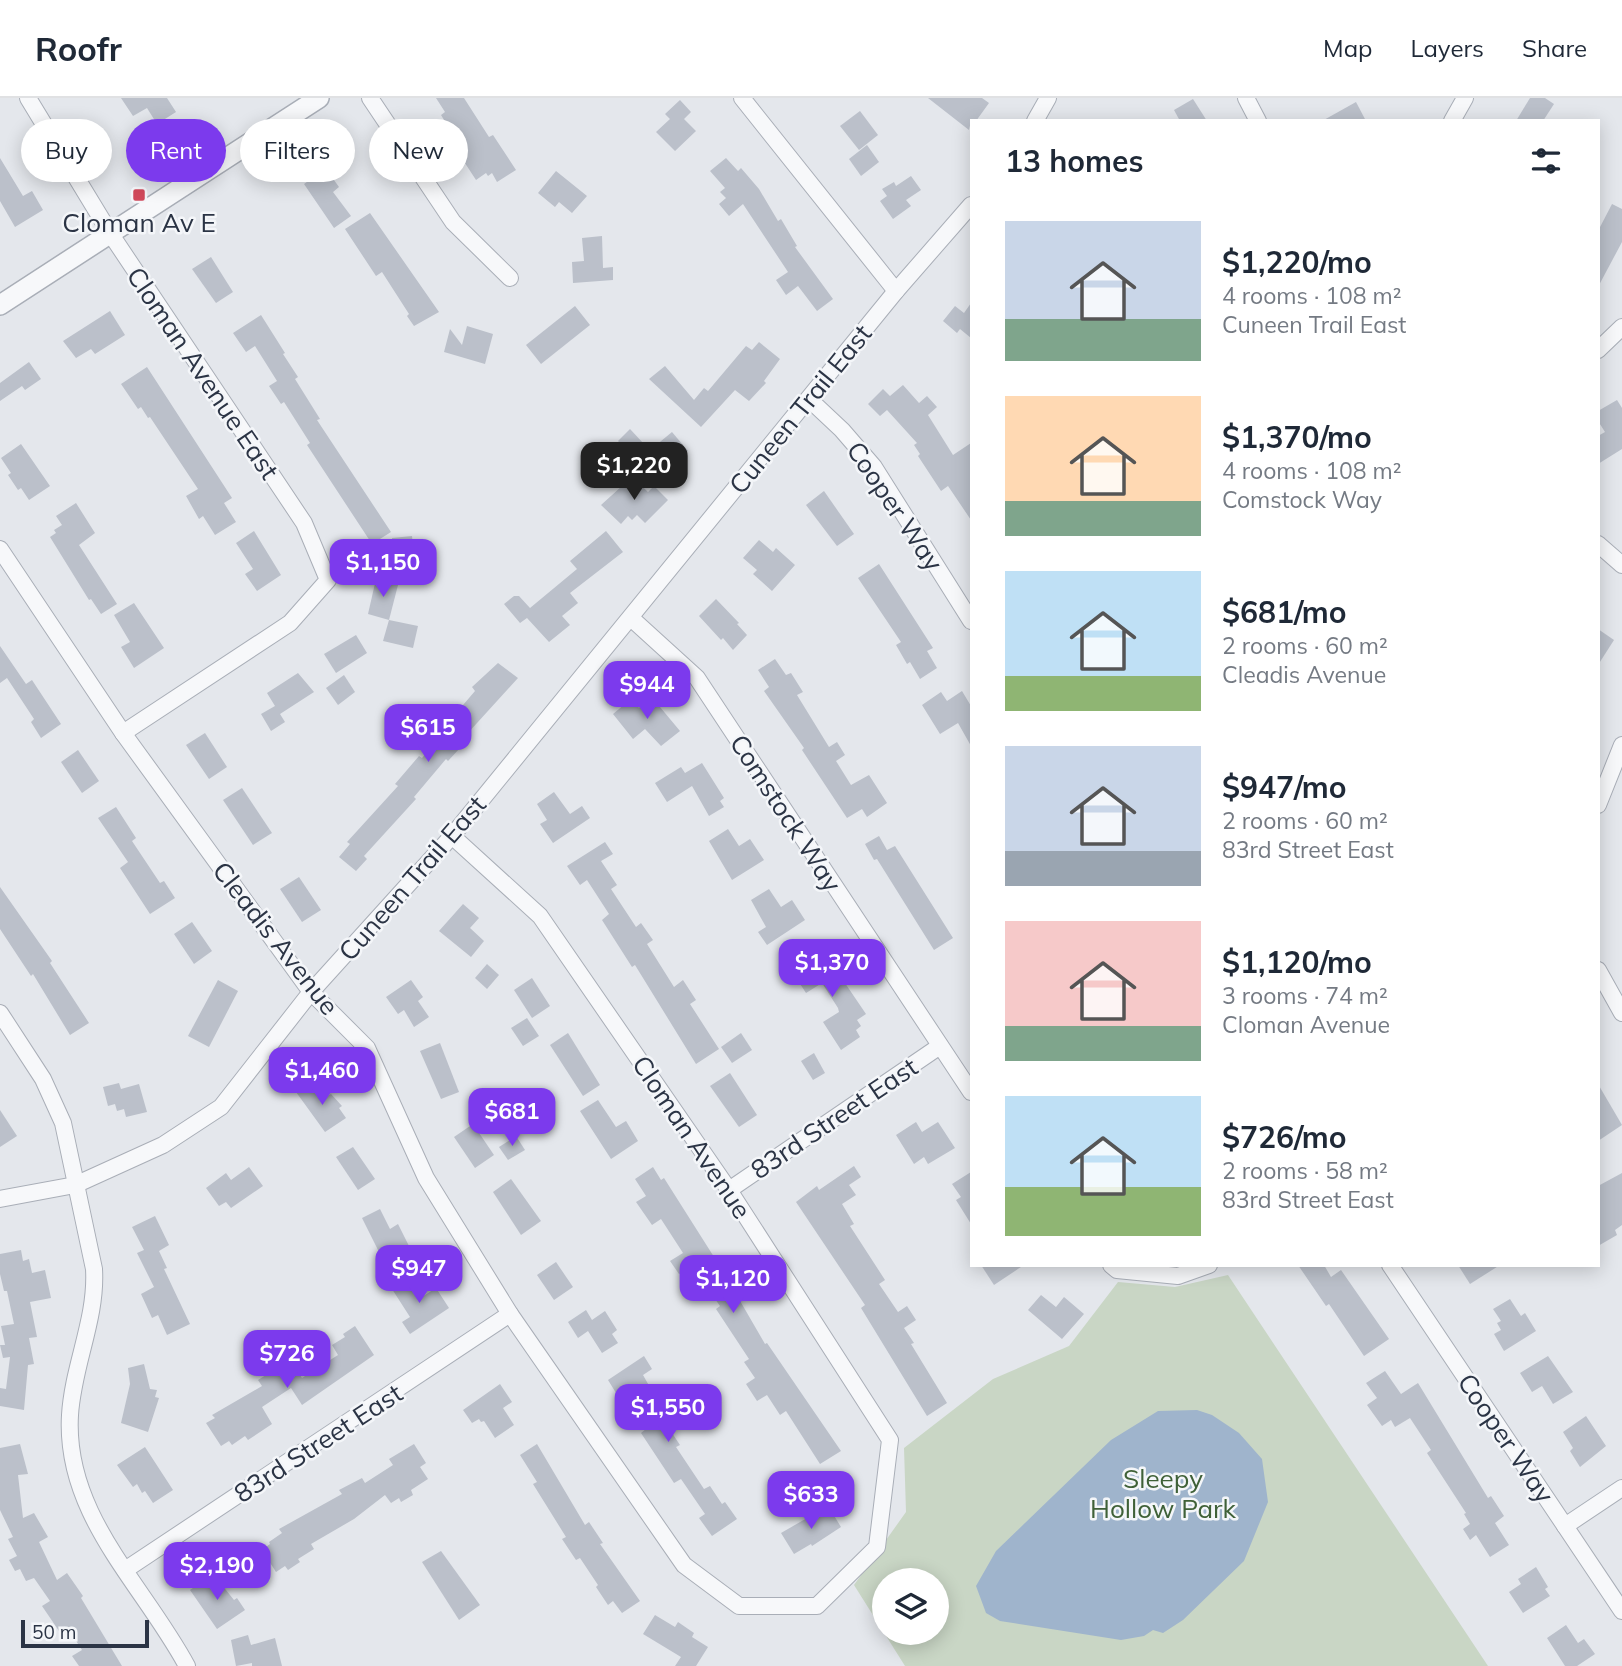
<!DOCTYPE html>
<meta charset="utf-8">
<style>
body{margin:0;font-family:Mulish,sans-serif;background:#f2f2f3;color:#1f2937;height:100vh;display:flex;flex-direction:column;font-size:26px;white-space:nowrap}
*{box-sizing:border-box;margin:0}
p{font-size:23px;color:#747a83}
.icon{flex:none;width:38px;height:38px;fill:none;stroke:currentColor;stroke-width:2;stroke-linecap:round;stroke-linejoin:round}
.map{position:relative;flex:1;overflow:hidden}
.sheet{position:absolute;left:970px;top:21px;width:630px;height:1148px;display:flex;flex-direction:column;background:#fff;border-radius:0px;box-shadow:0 4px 18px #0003}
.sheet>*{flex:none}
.guide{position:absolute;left:21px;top:21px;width:665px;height:63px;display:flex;gap:14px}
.fabs{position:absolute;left:872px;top:1470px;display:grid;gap:14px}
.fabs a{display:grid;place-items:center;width:77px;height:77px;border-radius:50%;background:#fff;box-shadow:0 4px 18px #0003;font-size:35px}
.scale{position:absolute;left:21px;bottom:18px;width:128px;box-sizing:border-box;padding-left:7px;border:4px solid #2b3445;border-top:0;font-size:19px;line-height:24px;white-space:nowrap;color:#2b3445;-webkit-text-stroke:5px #f4f6f9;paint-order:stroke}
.price{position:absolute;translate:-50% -60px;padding:0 16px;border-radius:14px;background:#7c3aed;color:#fff;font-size:23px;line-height:46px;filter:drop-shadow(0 2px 4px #0008)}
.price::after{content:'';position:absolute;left:50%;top:42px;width:21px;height:16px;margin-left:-10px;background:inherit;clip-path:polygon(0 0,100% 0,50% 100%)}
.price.on{background:#222;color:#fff}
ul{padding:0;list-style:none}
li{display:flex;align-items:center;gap:21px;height:175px;padding:0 35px}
li span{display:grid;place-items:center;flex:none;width:196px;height:140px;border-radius:0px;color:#555}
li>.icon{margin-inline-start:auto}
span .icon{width:84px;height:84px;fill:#fffc;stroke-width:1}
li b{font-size:30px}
h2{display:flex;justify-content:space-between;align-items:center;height:84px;padding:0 35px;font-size:30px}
.tag{padding:0 24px;border-radius:32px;background:#fff;box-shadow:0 4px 18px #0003;font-size:24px;line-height:63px}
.tag.on{background:#7c3aed;color:#fff}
header{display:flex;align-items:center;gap:42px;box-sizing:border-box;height:98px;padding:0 35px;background:#fff;border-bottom:2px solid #e0e1e3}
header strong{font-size:33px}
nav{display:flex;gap:38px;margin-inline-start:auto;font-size:24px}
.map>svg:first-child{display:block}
.green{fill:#c9d6c5;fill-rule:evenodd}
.water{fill:#9fb4cc}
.building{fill:#bbc0ca}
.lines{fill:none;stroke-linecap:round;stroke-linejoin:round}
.minor-casing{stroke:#a9aeb7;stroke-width:18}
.tertiary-casing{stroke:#a9aeb7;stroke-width:22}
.minor{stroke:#f7f8fa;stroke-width:16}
.tertiary{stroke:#f7f8fa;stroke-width:19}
.poi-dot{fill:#d1495b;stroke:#f4f6f9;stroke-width:2.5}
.labels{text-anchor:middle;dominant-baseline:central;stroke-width:5;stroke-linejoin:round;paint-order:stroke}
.poi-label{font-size:26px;fill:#2b3445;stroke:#f4f6f9}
.street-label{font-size:26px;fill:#2b3445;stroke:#f4f6f9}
.park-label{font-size:26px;fill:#3f6138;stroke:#f4f6f9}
</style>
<header>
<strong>Roofr</strong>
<nav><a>Map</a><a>Layers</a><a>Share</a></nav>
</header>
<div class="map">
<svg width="1622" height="1568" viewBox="0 0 1622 1568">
<rect width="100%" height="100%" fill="#e4e7ec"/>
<path class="green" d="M1228,1177L1488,1568H905L854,1487L906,1414L904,1350L993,1281L1069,1248L1118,1184L1175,1189ZM884,1482H936V1535H884Z"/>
<path class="water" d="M1197,1312L1212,1317L1239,1335L1262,1361L1268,1404L1244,1463L1183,1522L1163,1535L1153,1532L1144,1538L1121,1542L1000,1523L986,1515L976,1488L996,1453L1111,1342L1158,1313Z"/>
<g class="building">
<path d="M121,0H167L176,14L157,26L147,10L133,18Z"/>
<path d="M436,0H464L489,39L493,37L516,72L497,84L492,75L488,78L486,75L476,82L461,59L465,56L441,17L445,14Z"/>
<path d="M928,0H982L989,5L976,23H971L969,32Z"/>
<path d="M1530,0H1545L1554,6L1543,23H1516Z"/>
<path d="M1193,1L1207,23H1180L1174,12Z"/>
<path d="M680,2L691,14L684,21L696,33L675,53L656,34L670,21L665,16Z"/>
<path d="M1356,4L1366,23H1322Z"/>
<path d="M860,13L878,37L859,52L840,28Z"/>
<path d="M867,47L879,64L861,78L849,61Z"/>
<path d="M0,60L23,98L32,93L43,112L15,129L0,103Z"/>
<path d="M726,60L738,73L741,70L759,91L778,123L781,121L797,148L795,149L833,201L817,213L798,188L786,197L776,182L788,174L743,106L729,118L719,106L726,100L720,94L725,90L710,73Z"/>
<path d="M326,71L339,89L333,94L351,118L334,130L304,86Z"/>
<path d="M556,73L587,98L572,115L559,104L555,109L538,95Z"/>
<path d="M911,78L921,92L906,102L911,108L893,121L880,103L887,98L882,91L894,84L896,88Z"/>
<path d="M1612,106L1622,111V144L1598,189V133Z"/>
<path d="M370,115L439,214L414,228L407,218L409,216L382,174L376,178L345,131Z"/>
<path d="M602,138L603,170L613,169V182L573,185L572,164L584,163L582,140Z"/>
<path d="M211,159L233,194L216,205L192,171Z"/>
<path d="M971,205V240L960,231L957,235L943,223L955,208L964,215Z"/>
<path d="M575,208L590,227L541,266L526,247Z"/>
<path d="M110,213L125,237L95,256L91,251L76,260L63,243Z"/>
<path d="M261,217L285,255L283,256L298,279L295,281L320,321L317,322L391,434L372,446L307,347L310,345L284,304L281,306L269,288L277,283L255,248L246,254L233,235Z"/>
<path d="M467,228L493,236L485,266L444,254L450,231L462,247Z"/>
<path d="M759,244L780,261L764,283L766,285L749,303L735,292L701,329L649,281L665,268L694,302L704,290L708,293L746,248L752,252Z"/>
<path d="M29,264L41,281L25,292L22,288L0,303V285Z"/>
<path d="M147,269L232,400L224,405L236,424L215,437L203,418L199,421L186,398L198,391L150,319L148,320L141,309L138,311L121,286Z"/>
<path d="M903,287L919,305L927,298L937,309L928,317L953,357L971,345V422L948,388L941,393L918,358L920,356L914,347L917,345L887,312L880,318L868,306L883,291L890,298Z"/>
<path d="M1617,302L1622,310V351L1598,366V338L1605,334L1598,323V313Z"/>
<path d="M630,331L644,346L632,358L618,343Z"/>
<path d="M672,334L688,353L665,372L649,353Z"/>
<path d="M21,346L50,388L29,402L21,390L18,392L8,377L11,375L1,360Z"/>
<path d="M632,379L648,394L654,388L668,402L645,425L637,417L632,422L628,418L621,426L601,407Z"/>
<path d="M824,393L854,436L837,448L806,407Z"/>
<path d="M76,405L95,435L79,447L117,506L101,516L91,501L89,502L50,439L56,435L54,432L62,427L56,418Z"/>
<path d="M254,433L281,477L257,493L245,476L253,471L236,445Z"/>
<path d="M606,433L623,454L570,495L578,505L562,518L570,527L549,544L527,520L520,525L504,506L514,498H519L530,510L577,471L570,463Z"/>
<path d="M412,438L414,459L394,461L392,440Z"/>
<path d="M759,442L773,454L776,450L795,467L772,493L753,476L757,472L743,460Z"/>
<path d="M879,466L933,550L927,553L937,570L920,581L910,564L907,566L896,547L901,544L858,480Z"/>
<path d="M376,481L398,487L389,522L368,516Z"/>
<path d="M716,501L739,525L737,526L747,537L733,552L723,540L721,542L699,518Z"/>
<path d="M134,505L164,550L134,570L121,549L130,544L114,517Z"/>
<path d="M389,522L418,528L413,550L383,543Z"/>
<path d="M1598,531L1614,542L1598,567Z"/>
<path d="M356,537L367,555L336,575L324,556Z"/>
<path d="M0,548L26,586L32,582L61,626L41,640L31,624L34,621L7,580L0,585Z"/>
<path d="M775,561L786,577L791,575L803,594L797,597L829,649L837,644L845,657L836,663L851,687L869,677L887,705L867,719L862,711L847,720L802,652L804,650L764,593L769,589L758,572Z"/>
<path d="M498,565L518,580L457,647L460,650L448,663L446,661L414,699L416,701L364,758L367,761L356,773L339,759L350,746L347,744L398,688L395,686L419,658L422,660L442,637L440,634L475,593L472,589Z"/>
<path d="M298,575L314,594L280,616L285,624L271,633L261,616L275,608L267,595Z"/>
<path d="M344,577L355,594L338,607L326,590Z"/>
<path d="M962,593L971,608V648L958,625L940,636L922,607L941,594L947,603Z"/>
<path d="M631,601L639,610L643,606L645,610L655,603L680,633L661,648L645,631L633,641L613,616Z"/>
<path d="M205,635L227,669L209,681L186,647Z"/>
<path d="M78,652L99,683L82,695L61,664Z"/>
<path d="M702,665L724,700L720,703L724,709L709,718L692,688L667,704L655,685L681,669L685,675Z"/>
<path d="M242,690L272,735L253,747L223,702Z"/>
<path d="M554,694L570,716L582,708L590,720L553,745L540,726L547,722L537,706Z"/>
<path d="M116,709L136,740L132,743L160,785L164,783L175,800L150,816L120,770L128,764L98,720Z"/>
<path d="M728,731L739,748L750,741L764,762L732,782L709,743Z"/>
<path d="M879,738L887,752L895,748L953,840L934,852L877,761L874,762L865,746Z"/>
<path d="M605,744L613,756L601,763L617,787L611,791L636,829L641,825L653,842L647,846L674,889L683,882L696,902L690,906L719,951L696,966L635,867L632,869L602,822L609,816L587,782L580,787L567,768Z"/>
<path d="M299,779L321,812L302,824L280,791Z"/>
<path d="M0,789L52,863L50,865L89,925L70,937L33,876L31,878L0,831Z"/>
<path d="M769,791L781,809L792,802L805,822L767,847L758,834L766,829L751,802Z"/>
<path d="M463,806L479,820L470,830L484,843L471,859L439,833Z"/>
<path d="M192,824L212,853L194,866L174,836Z"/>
<path d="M808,857L813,866L819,863L823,868L830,863L866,916L857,922L861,928L856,932L860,939L841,952L823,924L839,914L838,910L822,885L806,895L789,869Z"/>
<path d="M487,866L499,877L487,891L475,880Z"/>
<path d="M532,880L550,908L532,920L514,892Z"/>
<path d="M218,882L238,893L209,949L188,938Z"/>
<path d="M411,882L423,899L418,903L429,919L414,929L404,912L398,916L386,899Z"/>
<path d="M527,920L539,938L523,948L511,930Z"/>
<path d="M568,935L600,987L583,998L550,947Z"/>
<path d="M741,935L752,952L732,965L721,949Z"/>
<path d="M440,945L459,994L441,1001L420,953Z"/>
<path d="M814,955L825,975L813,982L801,963Z"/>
<path d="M730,975L757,1017L739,1029L710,988Z"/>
<path d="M313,983L324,1000L331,996L342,1008L339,1010L346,1020L325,1034L296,994Z"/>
<path d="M119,985L121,991L139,986L147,1014L126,1019L124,1011L117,1013L115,1006L108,1008L103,989Z"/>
<path d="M1598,986L1622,1027L1598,1043Z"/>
<path d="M598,1002L616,1029L626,1023L638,1043L611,1061L580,1013Z"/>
<path d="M0,1012L17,1038L0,1049Z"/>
<path d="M916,1024L922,1034L938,1024L955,1050L928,1066L924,1059L914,1066L896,1037Z"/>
<path d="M473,1026L494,1057L475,1070L454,1039Z"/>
<path d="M516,1038L525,1052L508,1062L499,1049Z"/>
<path d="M353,1049L375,1081L358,1092L336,1059Z"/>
<path d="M854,1068L861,1079L849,1087L856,1097L842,1106L854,1126L850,1128L885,1182L879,1186L898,1214L907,1208L916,1222L904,1230L914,1245L911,1246L947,1305L927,1318L861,1210L865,1207L796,1104L817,1088L819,1092Z"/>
<path d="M249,1069L263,1088L231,1110L226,1104L219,1108L206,1090L226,1075L231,1082Z"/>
<path d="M653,1069L661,1082L664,1080L721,1170L765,1246L767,1245L841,1353L820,1366L786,1313L780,1317L767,1297L757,1303L746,1286L755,1280L744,1264L749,1261L716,1211L720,1208L699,1178L688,1189L681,1175L679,1176L670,1163L683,1155L661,1121L652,1127L636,1104L646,1098L635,1081Z"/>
<path d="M971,1074V1126L956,1102L961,1099L952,1086Z"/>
<path d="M1622,1075V1127L1615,1132L1617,1137L1598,1148V1088Z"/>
<path d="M511,1081L541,1123L521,1137L493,1094Z"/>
<path d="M380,1111L390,1131L398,1126L409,1148L383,1162L362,1120Z"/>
<path d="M155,1118L169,1147L159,1153L167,1170L164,1171L190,1226L167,1237L158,1217L152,1220L141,1196L154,1189L137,1155L144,1152L132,1129Z"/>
<path d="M21,1152L23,1163L29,1161L32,1175L45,1172L51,1200L30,1204L37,1239L29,1240L34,1266L28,1267L24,1312L0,1308V1290L6,1291L10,1259L3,1260L0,1247H5L1,1228L14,1226L7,1193H4L0,1176V1156Z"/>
<path d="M556,1164L573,1189L554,1202L537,1177Z"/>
<path d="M981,1167H1024L994,1187Z"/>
<path d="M1298,1167H1324L1331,1179L1341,1172L1389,1241L1364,1258L1329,1206L1326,1208Z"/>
<path d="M1458,1167H1500L1470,1186Z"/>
<path d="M409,1180L422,1199L436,1190L449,1210L410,1236L402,1224L410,1219L392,1191Z"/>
<path d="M1041,1197L1056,1209L1064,1199L1084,1216L1062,1241L1028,1212Z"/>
<path d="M1510,1201L1521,1218L1525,1215L1536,1233L1504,1253L1494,1236L1501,1232L1497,1225L1501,1223L1493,1211Z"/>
<path d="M586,1212L592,1222L605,1213L617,1232L612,1236L618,1245L602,1255L588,1233L578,1240L568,1224Z"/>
<path d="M355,1228L374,1257L302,1307L291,1290L262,1309L272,1326L248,1342L245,1338L232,1347L229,1343L221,1348L206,1325L215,1320L212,1317L262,1288L258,1282L290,1262L302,1280L338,1257L332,1247L345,1239L343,1236Z"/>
<path d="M644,1258L652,1271L643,1277L656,1300L650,1307L669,1337L672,1335L680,1347L676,1349L704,1391L710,1388L722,1406L725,1404L737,1421L712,1438L699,1420L705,1416L681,1381L674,1385L641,1335L646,1331L626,1300L621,1303L608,1282Z"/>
<path d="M1548,1258L1573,1294L1553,1306L1542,1288L1532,1294L1520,1275Z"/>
<path d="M144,1266L150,1291L157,1292L155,1299L159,1300L148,1334L121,1325L130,1286L128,1270Z"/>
<path d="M1385,1273L1401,1296L1418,1285L1488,1400L1491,1398L1504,1418L1495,1425L1509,1447L1490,1459L1476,1437L1470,1442L1463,1431L1470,1426L1464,1416L1466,1415L1427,1355L1431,1352L1410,1320L1395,1329L1391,1322L1382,1328L1367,1307L1377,1300L1366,1285Z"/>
<path d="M500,1286L512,1304L503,1310L514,1327L495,1340L484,1323L481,1324L479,1321L472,1325L463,1312Z"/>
<path d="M1586,1318L1606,1348L1580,1369L1570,1353L1573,1350L1563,1334Z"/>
<path d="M20,1346L28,1376L18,1377L23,1420L34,1415L48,1439L39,1444L57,1482L67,1475L83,1498L81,1500L122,1568H79L72,1558L82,1552L67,1529L59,1533L42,1508L50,1503L34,1480L26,1483L20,1471L15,1473L9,1462L17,1458L8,1441L13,1439L0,1412V1350Z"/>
<path d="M414,1346L426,1365L420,1369L428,1381L411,1392L413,1397L401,1404L399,1400L391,1405L385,1397L354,1421L311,1446L314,1451L298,1461L300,1464L288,1472L285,1468L276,1474L262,1452L270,1446L269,1444L282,1435L279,1431L342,1396L339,1392L362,1380L365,1385L393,1367L389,1361Z"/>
<path d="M537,1346L585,1427L589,1424L603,1445L600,1446L640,1503L622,1515L613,1503L608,1507L596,1489L598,1487L580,1460L576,1462L562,1441L566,1439L533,1386L537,1384L520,1357Z"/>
<path d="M145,1349L173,1392L153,1405L145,1393L142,1395L137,1386L133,1389L117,1367Z"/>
<path d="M830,1411L841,1429L812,1448L811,1446L794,1456L781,1435L814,1416L816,1419Z"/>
<path d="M441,1453L480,1507L459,1522L422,1464Z"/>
<path d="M1536,1469L1548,1489L1545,1491L1550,1498L1523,1515L1509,1494L1521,1486L1518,1481Z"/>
<path d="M213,1476L234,1502L237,1500L245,1512L217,1531L190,1492Z"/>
<path d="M655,1517L675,1529L678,1524L694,1535L692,1539L708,1549L696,1568H675L681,1559L643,1536Z"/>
<path d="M1566,1527L1578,1545L1584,1541L1595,1556L1577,1568H1565L1547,1540Z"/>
<path d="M248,1537L251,1547L275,1540L282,1568H252V1565L236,1568L231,1542Z"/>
</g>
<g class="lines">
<defs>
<g id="minor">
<path d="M28,0L110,135L304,425L328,482L290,525L123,635"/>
<path d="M370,0L453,124L510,180"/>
<path d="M742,0L896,193"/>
<path d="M1246,0L1258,23"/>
<path d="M1035,23L1048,0"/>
<path d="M1452,23L1465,0"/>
<path d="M1598,252L1622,229"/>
<path d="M809,301L842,332L874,369L971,523"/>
<path d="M1598,446L1622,467"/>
<path d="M0,451L123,635L311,894L367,950L426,1080L510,1216L684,1467L739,1508H817L877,1449L890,1342L729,1092L540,818L452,738"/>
<path d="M631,520L697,580L971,994"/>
<path d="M1598,707L1622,647"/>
<path d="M1598,872L1622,915"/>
<path d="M0,915L43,981L63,1025L94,1171C97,1221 73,1267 70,1317C64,1417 143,1486 187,1568"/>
<path d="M729,1092L940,948"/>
<path d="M0,1101L75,1087L163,1047L221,1009L311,894L452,738L896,193L971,107"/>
<path d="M1111,1167L1117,1172L1178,1178L1209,1167"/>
<path d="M1390,1167L1622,1513"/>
<path d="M1565,1428L1622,1390"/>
<path d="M125,1472L510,1216"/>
</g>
<path id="tertiary" d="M0,207L319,0"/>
</defs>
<use href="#minor" class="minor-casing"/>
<use href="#tertiary" class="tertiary-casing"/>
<use href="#minor" class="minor"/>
<use href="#tertiary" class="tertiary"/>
</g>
<rect class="poi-dot" x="132" y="90" width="14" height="14" rx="3.5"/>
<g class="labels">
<g class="poi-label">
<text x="139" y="124">Cloman Av E</text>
</g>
<g class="street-label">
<text transform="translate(203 275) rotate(56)">Cloman Avenue East</text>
<text transform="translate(800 311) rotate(-51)">Cuneen Trail East</text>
<text transform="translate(895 408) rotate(56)">Cooper Way</text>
<text transform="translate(786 715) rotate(57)">Comstock Way</text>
<text transform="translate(412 780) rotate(-49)">Cuneen Trail East</text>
<text transform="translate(276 840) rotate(52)">Cleadis Avenue</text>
<text transform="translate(834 1020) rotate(-34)">83rd Street East</text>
<text transform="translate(692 1039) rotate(56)">Cloman Avenue</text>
<text transform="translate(1506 1340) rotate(56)">Cooper Way</text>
<text transform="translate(318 1345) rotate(-33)">83rd Street East</text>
</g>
<g class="park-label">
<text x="1163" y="1380">Sleepy<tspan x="1163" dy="30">Hollow Park</tspan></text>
</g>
</g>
</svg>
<div class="fabs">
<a><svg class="icon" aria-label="layers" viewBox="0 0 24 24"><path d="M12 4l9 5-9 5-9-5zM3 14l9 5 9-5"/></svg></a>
</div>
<div class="scale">50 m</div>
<b class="price on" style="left:634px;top:404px">$1,220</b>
<b class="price" style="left:383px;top:501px">$1,150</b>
<b class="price" style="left:647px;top:623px">$944</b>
<b class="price" style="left:428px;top:666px">$615</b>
<b class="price" style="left:832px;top:901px">$1,370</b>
<b class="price" style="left:322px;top:1009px">$1,460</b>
<b class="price" style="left:512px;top:1050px">$681</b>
<b class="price" style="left:419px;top:1207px">$947</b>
<b class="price" style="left:733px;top:1217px">$1,120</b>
<b class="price" style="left:287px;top:1292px">$726</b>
<b class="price" style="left:668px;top:1346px">$1,550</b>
<b class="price" style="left:811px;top:1433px">$633</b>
<b class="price" style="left:217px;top:1504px">$2,190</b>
<div class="guide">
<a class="tag">Buy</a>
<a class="tag on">Rent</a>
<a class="tag">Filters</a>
<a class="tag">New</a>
</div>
<section class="sheet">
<h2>13 homes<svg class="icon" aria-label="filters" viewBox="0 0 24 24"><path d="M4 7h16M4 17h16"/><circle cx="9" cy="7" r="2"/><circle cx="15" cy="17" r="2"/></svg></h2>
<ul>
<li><span style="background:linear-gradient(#c9d6e8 70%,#7fa58c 0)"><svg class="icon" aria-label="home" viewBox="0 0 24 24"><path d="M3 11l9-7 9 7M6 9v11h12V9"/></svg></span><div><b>$1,220/mo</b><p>4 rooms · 108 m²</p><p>Cuneen Trail East</p></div></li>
<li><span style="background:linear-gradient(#ffd9b3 75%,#7fa58c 0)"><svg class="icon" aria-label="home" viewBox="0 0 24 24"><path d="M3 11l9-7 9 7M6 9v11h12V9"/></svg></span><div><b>$1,370/mo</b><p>4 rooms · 108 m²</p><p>Comstock Way</p></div></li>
<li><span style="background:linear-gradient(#bfe0f5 75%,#8fb573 0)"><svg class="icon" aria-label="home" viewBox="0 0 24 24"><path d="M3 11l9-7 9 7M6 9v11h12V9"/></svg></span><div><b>$681/mo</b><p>2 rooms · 60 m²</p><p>Cleadis Avenue</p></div></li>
<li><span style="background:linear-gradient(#c9d6e8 75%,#9aa5b1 0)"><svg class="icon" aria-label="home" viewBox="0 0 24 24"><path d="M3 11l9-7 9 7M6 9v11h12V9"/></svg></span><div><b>$947/mo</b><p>2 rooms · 60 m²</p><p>83rd Street East</p></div></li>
<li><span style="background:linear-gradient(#f6c9c9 75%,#7fa58c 0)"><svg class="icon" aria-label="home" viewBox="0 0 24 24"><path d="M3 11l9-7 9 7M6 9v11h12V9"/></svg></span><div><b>$1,120/mo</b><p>3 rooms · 74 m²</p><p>Cloman Avenue</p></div></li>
<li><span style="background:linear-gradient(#bfe0f5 65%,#8fb573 0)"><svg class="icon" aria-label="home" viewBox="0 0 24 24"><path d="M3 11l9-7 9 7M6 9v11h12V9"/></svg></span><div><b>$726/mo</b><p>2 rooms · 58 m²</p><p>83rd Street East</p></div></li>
</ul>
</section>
</div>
